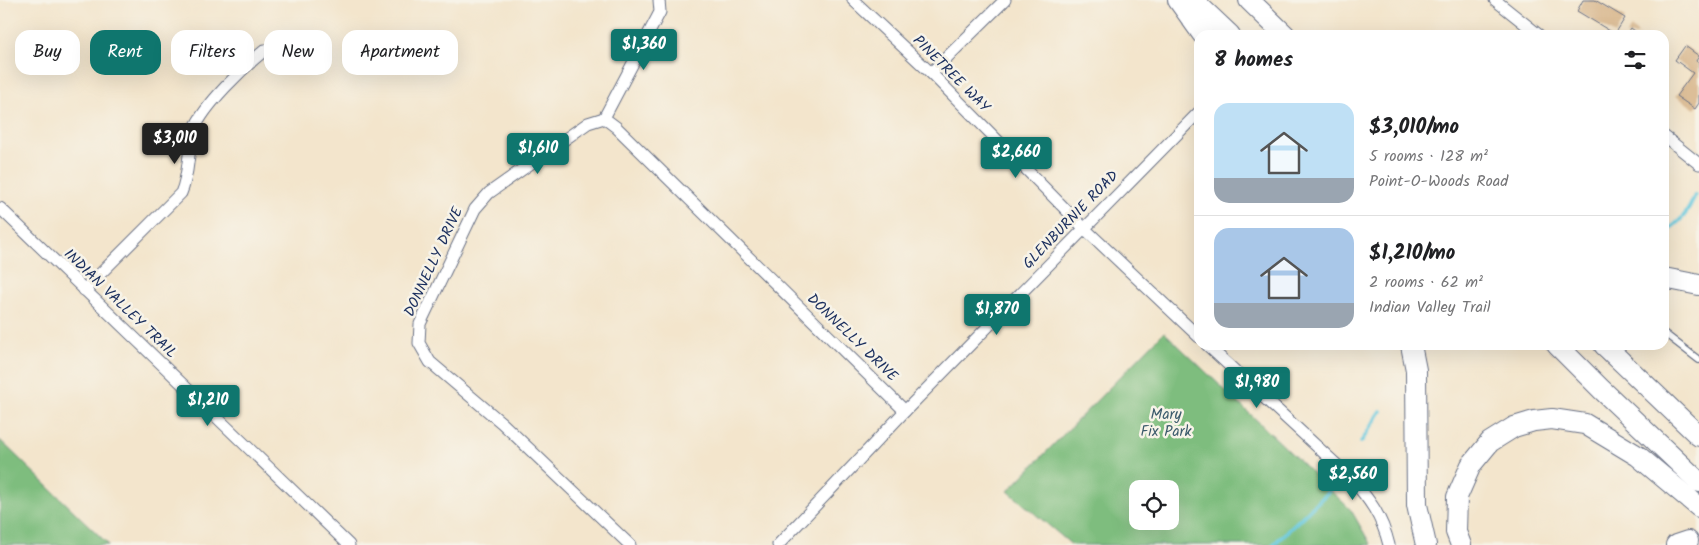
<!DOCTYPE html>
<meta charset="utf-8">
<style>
body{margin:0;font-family:Kalam,sans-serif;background:#f2f2f2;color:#202124;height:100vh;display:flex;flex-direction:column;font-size:19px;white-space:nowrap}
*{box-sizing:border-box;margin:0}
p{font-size:16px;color:#757577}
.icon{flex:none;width:28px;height:28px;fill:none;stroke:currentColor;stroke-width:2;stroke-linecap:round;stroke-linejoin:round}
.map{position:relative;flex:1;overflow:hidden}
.details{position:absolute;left:1194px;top:30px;width:475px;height:320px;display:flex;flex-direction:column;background:#fff;border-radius:15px;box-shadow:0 5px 20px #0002}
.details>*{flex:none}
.top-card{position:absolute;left:15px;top:30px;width:475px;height:45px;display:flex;gap:10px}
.controls{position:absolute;left:1129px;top:480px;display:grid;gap:10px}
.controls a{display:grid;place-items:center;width:50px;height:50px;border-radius:10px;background:#fff;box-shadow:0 5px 20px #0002;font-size:25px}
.price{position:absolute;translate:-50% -42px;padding:0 11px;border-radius:5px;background:#0f766e;color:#fff;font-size:16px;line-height:32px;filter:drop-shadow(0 1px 2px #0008)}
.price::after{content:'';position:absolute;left:50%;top:30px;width:15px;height:11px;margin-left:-8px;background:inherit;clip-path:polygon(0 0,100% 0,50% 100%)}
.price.selected{background:#222;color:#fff}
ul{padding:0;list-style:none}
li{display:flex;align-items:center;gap:15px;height:125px;padding:0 20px}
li+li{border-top:1px solid #e0e0e0}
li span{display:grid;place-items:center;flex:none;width:140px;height:100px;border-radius:15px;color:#555}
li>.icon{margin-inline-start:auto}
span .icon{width:60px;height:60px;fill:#fffc;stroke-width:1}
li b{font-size:21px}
h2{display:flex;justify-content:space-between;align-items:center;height:60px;padding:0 20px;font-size:21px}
.chip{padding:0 18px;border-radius:15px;background:#fff;box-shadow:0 5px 20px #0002;font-size:18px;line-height:45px}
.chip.selected{background:#0f766e;color:#fff}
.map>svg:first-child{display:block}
.forest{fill:#7ebd7e;stroke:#4c766e;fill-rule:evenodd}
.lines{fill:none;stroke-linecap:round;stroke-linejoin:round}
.stream{stroke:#61c8de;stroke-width:4}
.building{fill:#dcbe98}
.service-casing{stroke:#676f84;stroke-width:8}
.minor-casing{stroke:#676f84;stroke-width:13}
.motorway-casing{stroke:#676f84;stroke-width:22}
.service{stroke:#fff;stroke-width:5.5}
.minor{stroke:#fff;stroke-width:11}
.motorway{stroke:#fff;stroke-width:20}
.labels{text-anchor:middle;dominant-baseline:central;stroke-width:5;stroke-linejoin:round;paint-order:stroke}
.street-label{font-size:15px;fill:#1b2f5e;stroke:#f7f3e8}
.park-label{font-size:15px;fill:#3c5b6c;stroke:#f7f3e8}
</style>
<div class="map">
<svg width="1699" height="545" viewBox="0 0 1699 545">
<rect width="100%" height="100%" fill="#f7f3e8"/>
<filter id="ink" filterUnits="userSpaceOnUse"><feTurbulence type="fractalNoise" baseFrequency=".02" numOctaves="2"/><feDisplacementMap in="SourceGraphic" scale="10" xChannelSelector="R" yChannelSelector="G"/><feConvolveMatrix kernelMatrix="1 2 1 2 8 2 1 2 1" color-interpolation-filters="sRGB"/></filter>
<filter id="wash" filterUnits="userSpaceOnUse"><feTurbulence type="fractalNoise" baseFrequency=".0096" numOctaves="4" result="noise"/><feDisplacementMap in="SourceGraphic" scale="20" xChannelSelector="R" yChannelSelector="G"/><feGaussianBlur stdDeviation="1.12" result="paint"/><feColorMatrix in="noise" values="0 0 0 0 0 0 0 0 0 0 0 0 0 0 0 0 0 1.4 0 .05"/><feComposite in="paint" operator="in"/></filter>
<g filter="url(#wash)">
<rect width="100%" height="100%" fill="#f3e5cc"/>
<g class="forest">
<path d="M1164,332L1351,510L1371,545H1072L1008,491ZM1138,489H1170V521H1138Z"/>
<path d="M0,440L109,545H0Z"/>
</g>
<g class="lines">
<g class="stream">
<path d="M1664,232C1680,223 1689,212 1695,195"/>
<path d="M1361,442L1381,411"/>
<path d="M1273,545L1329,491"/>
</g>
</g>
<g id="blocks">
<g class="building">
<path d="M1583,0H1595L1625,18L1615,34L1577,11Z"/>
<path d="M1631,28L1640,35H1626Z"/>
<path d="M1685,46L1699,56L1696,61L1699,63V103L1695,109L1676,96L1693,73L1675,60Z"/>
</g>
</g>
</g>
<g filter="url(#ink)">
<use href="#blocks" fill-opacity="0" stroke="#676f84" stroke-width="1"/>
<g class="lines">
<defs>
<path id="service" d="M1664,333L1699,360"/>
<g id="minor">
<path d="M853,0L931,73L1084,228L1199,337"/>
<path d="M1495,0L1539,35"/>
<path d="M931,73L1005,0"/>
<path d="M604,118L660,12L659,0"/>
<path d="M1664,136L1699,164"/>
<path d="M0,208L349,545"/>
<path d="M84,290L181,193C190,173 187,150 194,130C204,105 244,67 265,50"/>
<path d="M1207,345L1350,477C1369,499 1382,516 1389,545"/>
<path d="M630,545L502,423L430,362L419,343L420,324L475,209L489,193L588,123L604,118L616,127L905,411"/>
<path d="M778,545L905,411L1199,112"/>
</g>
<g id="motorway">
<path d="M1178,0L1203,35"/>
<path d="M1193,0L1230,35"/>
<path d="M1249,0L1285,35"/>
<path d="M1664,278L1699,285"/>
<path d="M1411,345L1416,370L1417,505L1426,545"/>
<path d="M1557,345L1601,389L1699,482"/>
<path d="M1604,345L1699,436"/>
<path d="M1461,545L1456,532L1457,497L1471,465L1490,442L1514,427L1534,421L1552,419L1585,424L1638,456L1699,507"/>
<path d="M1676,545L1688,541"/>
</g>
</defs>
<use href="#service" class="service-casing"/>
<use href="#minor" class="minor-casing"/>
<use href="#motorway" class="motorway-casing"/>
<use href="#service" class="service"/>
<use href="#minor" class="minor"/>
<use href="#motorway" class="motorway"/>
</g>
</g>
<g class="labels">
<g class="street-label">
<text transform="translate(951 74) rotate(45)">PINETREE WAY</text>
<text transform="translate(1071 220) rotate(-46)">GLENBURNIE ROAD</text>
<text transform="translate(434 262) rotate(-65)">DONNELLY DRIVE</text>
<text transform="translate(120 304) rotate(44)">INDIAN VALLEY TRAIL</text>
<text transform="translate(852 338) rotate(44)">DONNELLY DRIVE</text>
</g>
<g class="park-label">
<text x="1166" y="415">Mary<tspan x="1166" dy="17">Fix Park</tspan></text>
</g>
</g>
</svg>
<div class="controls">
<a><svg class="icon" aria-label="locate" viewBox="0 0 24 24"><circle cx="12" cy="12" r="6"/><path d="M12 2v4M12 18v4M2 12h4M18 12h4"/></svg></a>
</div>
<b class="price" style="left:644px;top:71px">$1,360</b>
<b class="price selected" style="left:175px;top:165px">$3,010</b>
<b class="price" style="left:538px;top:175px">$1,610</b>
<b class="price" style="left:1016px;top:179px">$2,660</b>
<b class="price" style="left:997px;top:336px">$1,870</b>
<b class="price" style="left:1257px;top:409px">$1,980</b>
<b class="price" style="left:208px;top:427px">$1,210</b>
<b class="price" style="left:1353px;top:501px">$2,560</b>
<div class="top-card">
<a class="chip">Buy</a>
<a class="chip selected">Rent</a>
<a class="chip">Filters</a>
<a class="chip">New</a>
<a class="chip">Apartment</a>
</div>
<section class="details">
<h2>8 homes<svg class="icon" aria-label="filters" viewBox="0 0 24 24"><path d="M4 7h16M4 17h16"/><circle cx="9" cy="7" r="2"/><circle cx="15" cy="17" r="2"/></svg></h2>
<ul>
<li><span style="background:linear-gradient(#bfe0f5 75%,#9aa5b1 0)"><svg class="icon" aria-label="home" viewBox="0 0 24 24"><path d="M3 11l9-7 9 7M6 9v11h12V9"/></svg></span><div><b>$3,010/mo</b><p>5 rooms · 128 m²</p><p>Point-O-Woods Road</p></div></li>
<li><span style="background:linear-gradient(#a9c7e8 75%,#9aa5b1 0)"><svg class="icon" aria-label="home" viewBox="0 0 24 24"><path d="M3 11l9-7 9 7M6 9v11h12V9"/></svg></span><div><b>$1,210/mo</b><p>2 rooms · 62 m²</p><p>Indian Valley Trail</p></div></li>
</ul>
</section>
</div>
